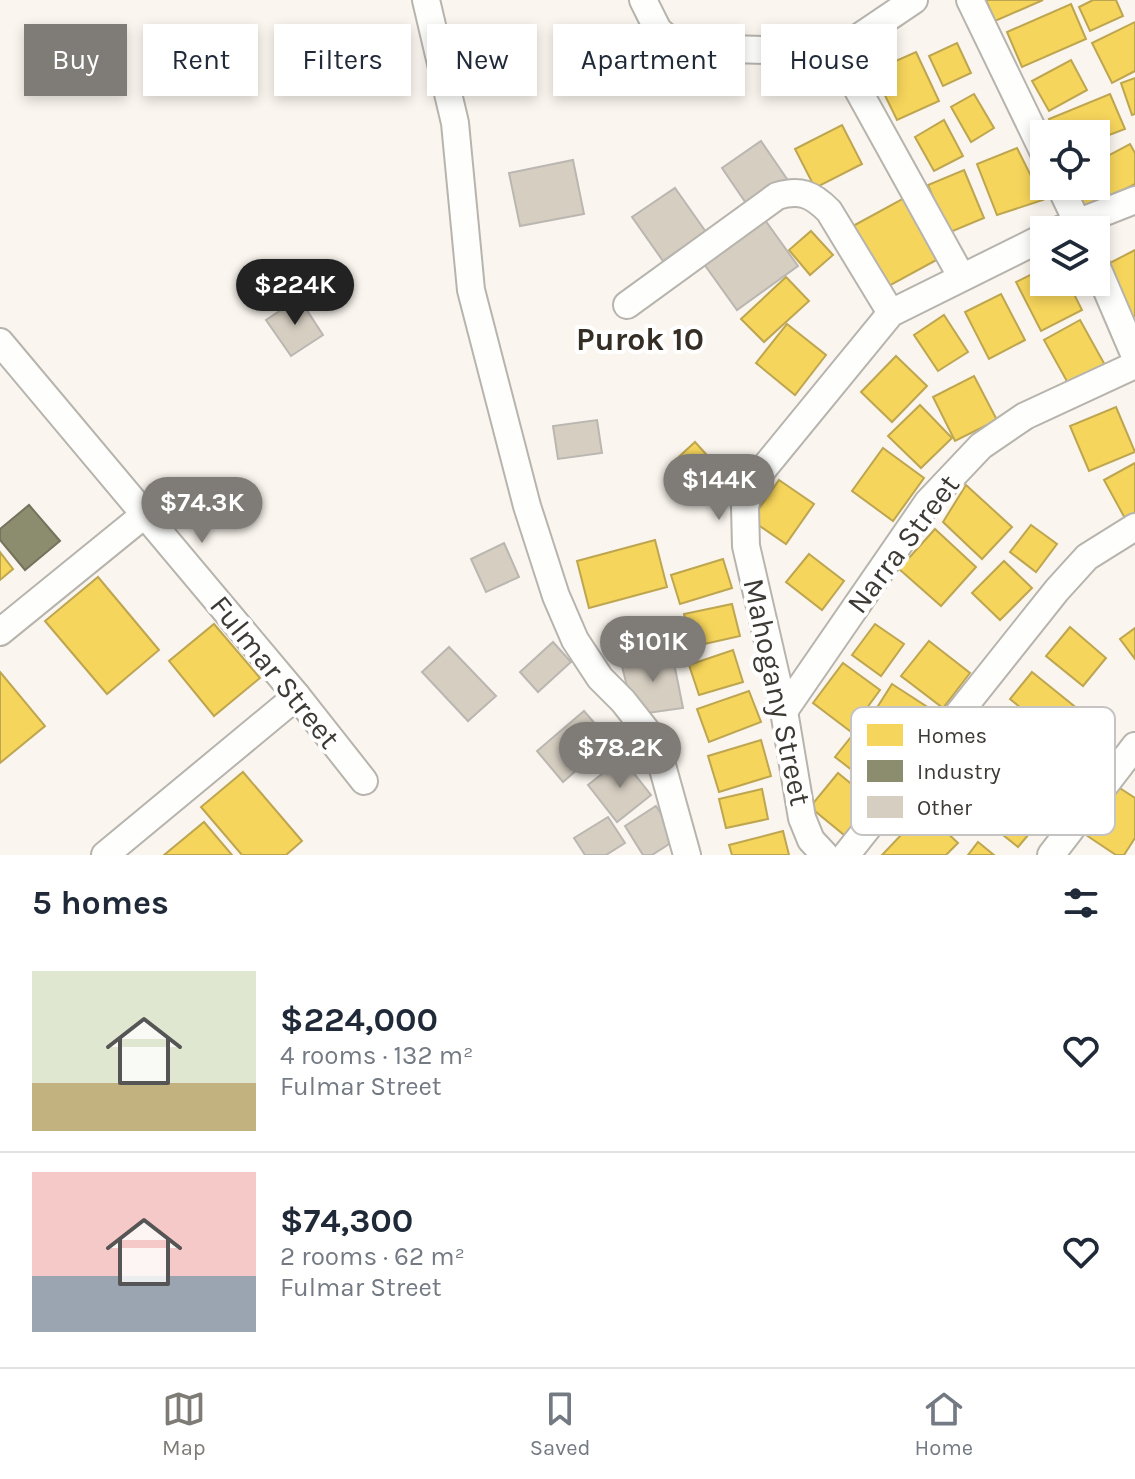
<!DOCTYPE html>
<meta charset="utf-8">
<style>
body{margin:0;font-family:Karla,sans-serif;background:#f2f2f3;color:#1f2937;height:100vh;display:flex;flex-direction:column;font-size:30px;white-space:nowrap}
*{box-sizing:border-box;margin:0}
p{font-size:26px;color:#747a83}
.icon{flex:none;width:44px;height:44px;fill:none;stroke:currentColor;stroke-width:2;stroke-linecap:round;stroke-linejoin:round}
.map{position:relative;height:855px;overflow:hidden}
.drawer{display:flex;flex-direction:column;background:#fff;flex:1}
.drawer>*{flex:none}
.guide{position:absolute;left:24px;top:24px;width:1088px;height:72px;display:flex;gap:16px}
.controls{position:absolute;left:1030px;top:120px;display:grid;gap:16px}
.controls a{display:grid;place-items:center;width:80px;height:80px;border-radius:0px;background:#fff;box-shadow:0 4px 12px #0003;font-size:40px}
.price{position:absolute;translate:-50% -68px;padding:0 18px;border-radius:28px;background:#7f7b76;color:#fff;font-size:26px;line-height:52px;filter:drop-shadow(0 2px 4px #0008)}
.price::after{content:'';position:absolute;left:50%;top:48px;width:24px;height:18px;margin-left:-12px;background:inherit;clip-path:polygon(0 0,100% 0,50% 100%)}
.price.on{background:#222;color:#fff}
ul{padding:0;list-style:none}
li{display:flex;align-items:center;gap:24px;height:200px;padding:0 32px}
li+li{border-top:2px solid #e0e1e3}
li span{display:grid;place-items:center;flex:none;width:224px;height:160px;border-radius:0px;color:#555}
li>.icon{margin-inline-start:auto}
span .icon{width:96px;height:96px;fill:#fffc;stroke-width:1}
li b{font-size:34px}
h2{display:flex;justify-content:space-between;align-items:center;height:96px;padding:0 32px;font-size:34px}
.tag{padding:0 28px;border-radius:0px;background:#fff;box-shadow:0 4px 12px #0003;font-size:28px;line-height:72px}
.tag.on{background:#7f7b76;color:#fff}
.tabs{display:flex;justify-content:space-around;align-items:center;height:112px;border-top:2px solid #e0e1e3;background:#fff;font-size:22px;color:#747a83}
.tabs a{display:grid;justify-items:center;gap:4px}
.tabs .on{color:#7f7b76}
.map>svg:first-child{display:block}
.homes{fill:#f6d55c;stroke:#bea650;stroke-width:2}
.industry{fill:#8c8c6e;stroke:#74735d;stroke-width:2}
.building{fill:#d6cec1;stroke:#bab6b1;stroke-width:2}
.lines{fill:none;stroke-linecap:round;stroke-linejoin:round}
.street-casing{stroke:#b7b4ae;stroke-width:30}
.street{stroke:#fefefc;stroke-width:26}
.labels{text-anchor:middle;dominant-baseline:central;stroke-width:8;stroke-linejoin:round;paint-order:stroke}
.street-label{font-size:30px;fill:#3d3a35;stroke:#fff}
.neighbourhood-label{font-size:32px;font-weight:bold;fill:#342e25;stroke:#fff}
.key{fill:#fff;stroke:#c5c4c2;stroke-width:2}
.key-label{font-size:22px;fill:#3d3a35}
</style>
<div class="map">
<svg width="1135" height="855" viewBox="0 0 1135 855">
<rect width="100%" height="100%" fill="#faf5ee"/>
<g class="homes">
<path d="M986,0H1043L995,21Z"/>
<path d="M1093,0H1116L1123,16L1090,31L1079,7Z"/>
<path d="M1071,4L1086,39L1022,67L1007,32Z"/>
<path d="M1135,22V71L1112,83L1092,43Z"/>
<path d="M957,43L971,73L943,86L929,56Z"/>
<path d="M916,52L939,101L897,120L873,71Z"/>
<path d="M1071,60L1087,90L1049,111L1032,81Z"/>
<path d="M1135,78V114L1132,115L1121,83Z"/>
<path d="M974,94L994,128L971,142L951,107Z"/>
<path d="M1110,94L1125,129L1096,140V134H1056L1049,119Z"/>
<path d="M944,120L963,156L934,171L915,137Z"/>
<path d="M842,125L862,164L815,188L795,149Z"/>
<path d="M1130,144L1135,153V184L1085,210L1073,186H1096V162Z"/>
<path d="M1017,148L1043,200L997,215L977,164Z"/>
<path d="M964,170L984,218L948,233L928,185Z"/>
<path d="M906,197L940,258L887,287L853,226Z"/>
<path d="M811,231L833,255L810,275L789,250Z"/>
<path d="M1135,250V316L1133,317L1106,265Z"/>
<path d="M1044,268V282H1068L1082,310L1041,331L1016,282Z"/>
<path d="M786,277L809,301L764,342L741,319Z"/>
<path d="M1001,294L1025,340L989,359L965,312Z"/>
<path d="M944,315L968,352L938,371L914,335Z"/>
<path d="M1080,320L1105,365L1069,385L1044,340Z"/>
<path d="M787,324L826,355L795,395L756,363Z"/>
<path d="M896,356L927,386L892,422L861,392Z"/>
<path d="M974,376L997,420L955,441L933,397Z"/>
<path d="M920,405L952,438L921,468L888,436Z"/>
<path d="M1116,407L1135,452L1089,471L1070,426Z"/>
<path d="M695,442L725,475L701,497L671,464Z"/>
<path d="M883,448L924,478L893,521L852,491Z"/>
<path d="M1135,463V518L1127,522L1104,480Z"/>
<path d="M779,480L814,504L786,544L751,520Z"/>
<path d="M966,485L1012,527L982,559L943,522Z"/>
<path d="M1031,525L1057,544L1036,572L1010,552Z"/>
<path d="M935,529L976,567L941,606L899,569Z"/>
<path d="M655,540L667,587L589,608L577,561Z"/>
<path d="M0,552L13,569L0,580Z"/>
<path d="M809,554L844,581L822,610L786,582Z"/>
<path d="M723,559L732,588L680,604L671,575Z"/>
<path d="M1004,561L1032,588L1000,620L972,593Z"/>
<path d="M98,577L159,650L107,694L45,621Z"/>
<path d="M732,604L740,636L691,647L684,614Z"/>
<path d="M214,624L260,678L214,716L169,661Z"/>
<path d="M875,624L904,644L881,676L852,655Z"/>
<path d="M1070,627L1106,658L1083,686L1046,656Z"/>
<path d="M1135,628V659L1120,639Z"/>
<path d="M929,641L970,673L943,708L901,676Z"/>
<path d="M733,650L743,682L699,695L689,665Z"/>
<path d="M843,663L880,690L850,731L813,703Z"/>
<path d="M0,672L45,726L0,763Z"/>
<path d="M1032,672L1100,727L1077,754L1010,699Z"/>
<path d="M892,684L932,710L925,732L916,740L873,714Z"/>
<path d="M749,691L761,722L709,742L697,709Z"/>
<path d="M863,722L903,753L875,788L835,757Z"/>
<path d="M761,740L771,776L719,792L708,756Z"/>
<path d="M243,772L302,841L286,855H242L201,807Z"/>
<path d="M838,773L877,805L849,839L810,807Z"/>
<path d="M1115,785L1135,798V838L1124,855H1116L1083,833Z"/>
<path d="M762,789L768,819L726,828L719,799Z"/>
<path d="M1010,796L1040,821L1018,847L988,823Z"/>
<path d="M924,811L958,843L946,855H882Z"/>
<path d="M204,822L232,855H164Z"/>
<path d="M783,831L789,855H732L729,845Z"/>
<path d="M978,842L994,855H968Z"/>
</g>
<path class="industry" d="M29,505L60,541L25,570L0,540V529Z"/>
<g class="building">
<path d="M761,141L787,179L748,206L722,168Z"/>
<path d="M573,160L584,214L520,226L509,173Z"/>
<path d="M675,188L706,232L663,261L632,217Z"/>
<path d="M765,220L798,266L737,310L704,264Z"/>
<path d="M299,298L323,335L291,356L266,320Z"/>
<path d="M597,420L602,453L558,459L553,426Z"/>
<path d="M504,543L519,577L486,592L471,559Z"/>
<path d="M553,642L571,662L538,692L520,672Z"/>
<path d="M449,647L496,696L468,721L422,672Z"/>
<path d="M672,653L683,708L634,715L621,662Z"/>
<path d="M584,711L610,741L563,782L537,751Z"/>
<path d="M622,758L651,795L617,822L588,785Z"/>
<path d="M656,806L677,839L652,855H643L625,826Z"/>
<path d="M608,817L625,843L606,855H585L574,838Z"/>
</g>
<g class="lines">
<defs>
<g id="street">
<path d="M426,0L455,123L471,290L527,506L556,596L575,640L600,678L623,701L649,734L660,758L687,855"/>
<path d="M643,0L658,30L674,44L695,48L837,52"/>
<path d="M970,0L1044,153"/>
<path d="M837,52L961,276"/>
<path d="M837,52L914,0"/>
<path d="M1060,186L1081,230"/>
<path d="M1059,230L1135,200"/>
<path d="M1096,265L1135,356"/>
<path d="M627,305L777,196C800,189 812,194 829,211L891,313"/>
<path d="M0,342L297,696L364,781"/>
<path d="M0,632L144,515"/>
<path d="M784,711L928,502L981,446L1025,416L1135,365"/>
<path d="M105,855L297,696"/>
<path d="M825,855L811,840L802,818L784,711L746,546L745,507L751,484L891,313L1044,237"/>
<path d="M846,855L1057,590L1087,557L1135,527"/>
<path d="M1051,855L1135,746"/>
</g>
</defs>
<use href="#street" class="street-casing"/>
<use href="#street" class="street"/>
</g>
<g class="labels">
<g class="street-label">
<text transform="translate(903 544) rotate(-53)">Narra Street</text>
<text transform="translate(275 672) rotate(51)">Fulmar Street</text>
<text transform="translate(777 692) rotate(78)">Mahogany Street</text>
</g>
<g class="neighbourhood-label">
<text x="640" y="339">Purok 10</text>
</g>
</g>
<rect x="851" y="707" width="264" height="128" rx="12" class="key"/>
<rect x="867" y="724" width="36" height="22" fill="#f6d55c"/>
<rect x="867" y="760" width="36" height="22" fill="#8c8c6e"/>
<rect x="867" y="796" width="36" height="22" fill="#d6cec1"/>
<g class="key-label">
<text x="917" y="743">Homes</text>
<text x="917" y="779">Industry</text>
<text x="917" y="815">Other</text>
</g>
</svg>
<div class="controls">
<a><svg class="icon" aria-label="locate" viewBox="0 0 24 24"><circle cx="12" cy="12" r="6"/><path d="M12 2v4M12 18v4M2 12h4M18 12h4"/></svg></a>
<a><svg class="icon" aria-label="layers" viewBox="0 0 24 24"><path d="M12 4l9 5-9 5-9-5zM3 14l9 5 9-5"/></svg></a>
</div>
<b class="price on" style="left:295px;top:327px">$224K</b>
<b class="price" style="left:719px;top:522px">$144K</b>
<b class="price" style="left:202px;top:545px">$74.3K</b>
<b class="price" style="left:653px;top:684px">$101K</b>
<b class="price" style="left:620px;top:790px">$78.2K</b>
<div class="guide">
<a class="tag on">Buy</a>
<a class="tag">Rent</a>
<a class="tag">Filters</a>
<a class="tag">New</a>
<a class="tag">Apartment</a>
<a class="tag">House</a>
</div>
</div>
<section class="drawer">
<h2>5 homes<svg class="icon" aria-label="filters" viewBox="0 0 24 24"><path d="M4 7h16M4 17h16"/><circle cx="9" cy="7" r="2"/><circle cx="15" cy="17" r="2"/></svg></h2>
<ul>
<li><span style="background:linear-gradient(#dfe7d0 70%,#c2b280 0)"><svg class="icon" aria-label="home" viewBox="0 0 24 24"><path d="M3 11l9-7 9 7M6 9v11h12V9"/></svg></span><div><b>$224,000</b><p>4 rooms · 132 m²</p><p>Fulmar Street</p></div><svg class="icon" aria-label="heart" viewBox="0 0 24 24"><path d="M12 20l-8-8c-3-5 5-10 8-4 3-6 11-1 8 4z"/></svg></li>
<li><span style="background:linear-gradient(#f6c9c9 65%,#9aa5b1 0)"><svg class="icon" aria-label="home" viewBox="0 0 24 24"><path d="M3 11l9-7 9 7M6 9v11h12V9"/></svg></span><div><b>$74,300</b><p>2 rooms · 62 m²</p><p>Fulmar Street</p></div><svg class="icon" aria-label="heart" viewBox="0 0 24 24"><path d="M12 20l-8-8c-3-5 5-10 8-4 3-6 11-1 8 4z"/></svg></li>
</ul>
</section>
<nav class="tabs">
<a class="on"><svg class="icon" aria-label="map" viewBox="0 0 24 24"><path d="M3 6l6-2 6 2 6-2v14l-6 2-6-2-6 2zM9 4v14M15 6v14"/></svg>Map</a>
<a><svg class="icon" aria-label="saved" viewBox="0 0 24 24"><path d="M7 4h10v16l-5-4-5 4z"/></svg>Saved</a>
<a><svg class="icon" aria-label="home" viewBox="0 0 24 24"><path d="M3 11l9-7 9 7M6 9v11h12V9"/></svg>Home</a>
</nav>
